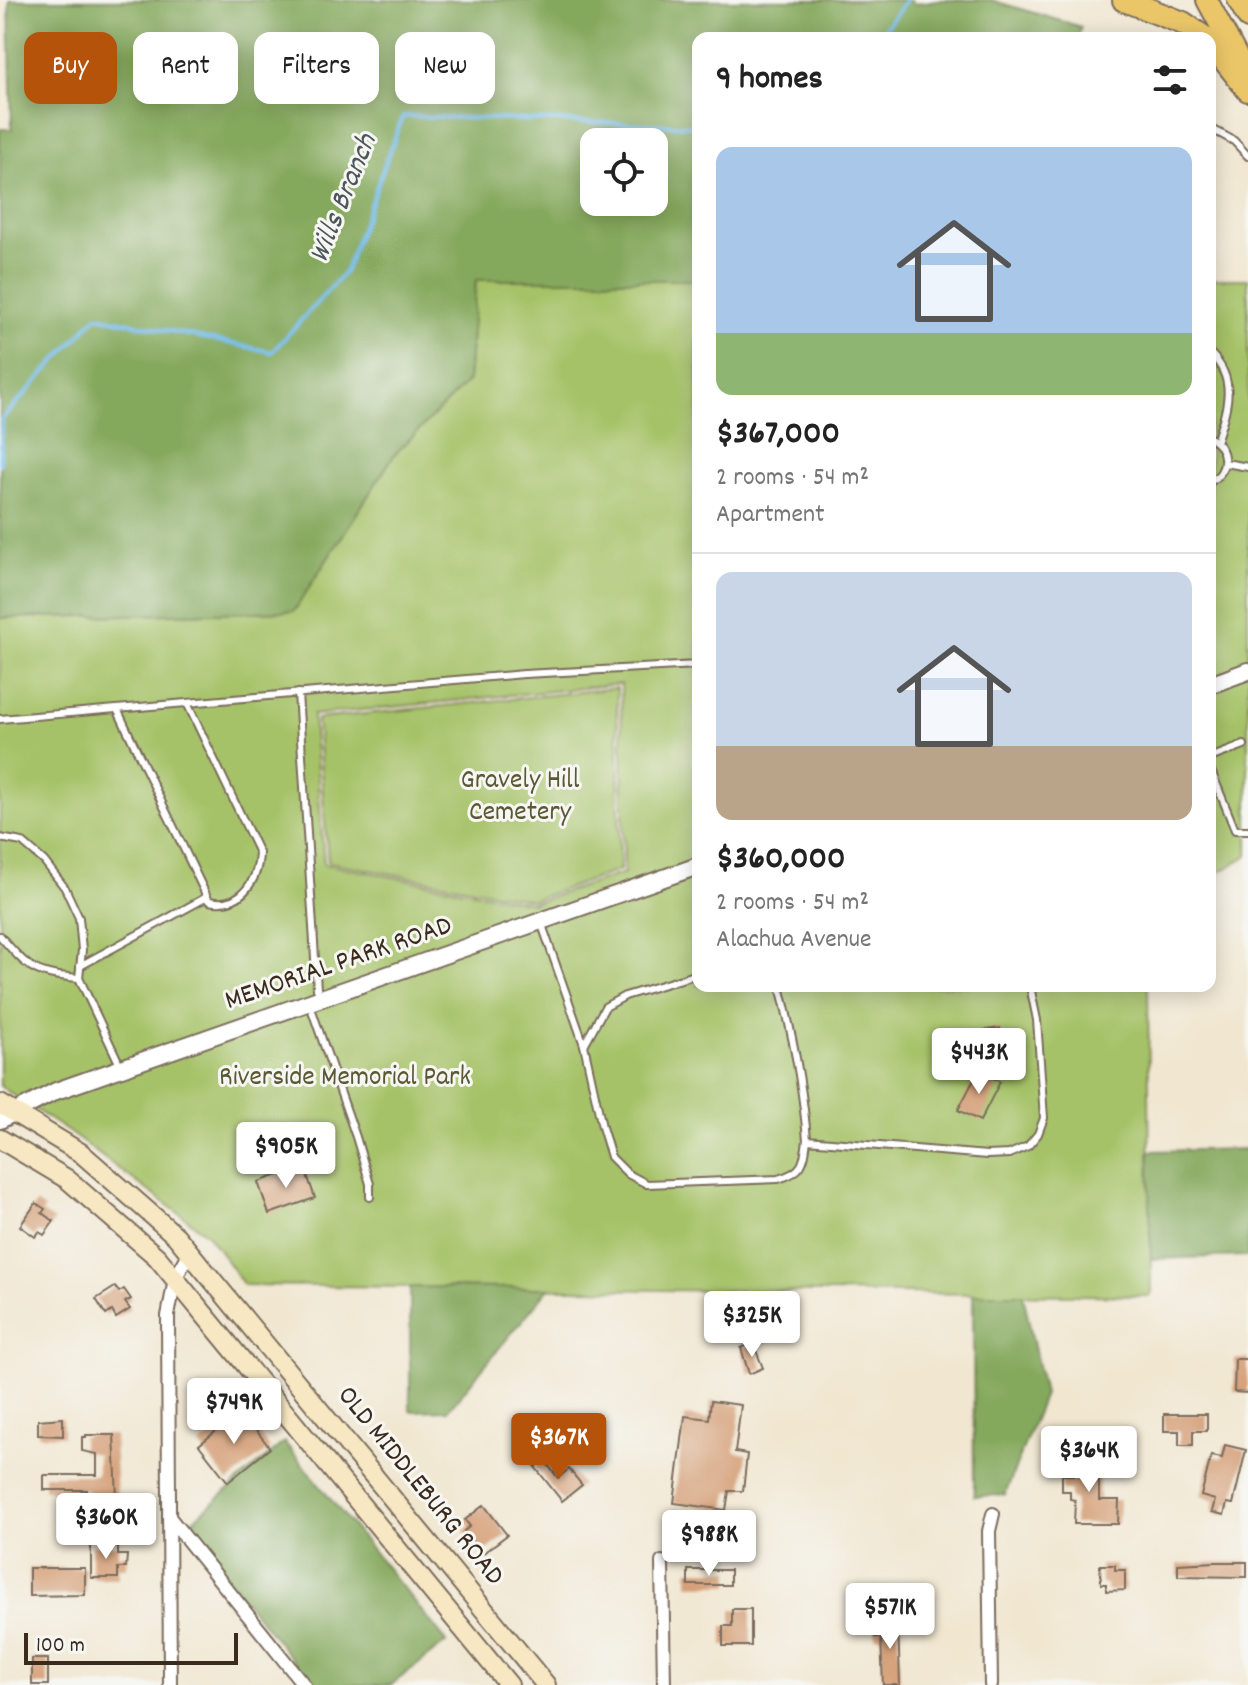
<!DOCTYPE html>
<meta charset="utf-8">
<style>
body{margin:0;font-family:Dekko,sans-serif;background:#f2f2f2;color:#222;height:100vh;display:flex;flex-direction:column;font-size:30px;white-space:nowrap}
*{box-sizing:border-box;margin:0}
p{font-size:26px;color:#767676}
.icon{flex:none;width:44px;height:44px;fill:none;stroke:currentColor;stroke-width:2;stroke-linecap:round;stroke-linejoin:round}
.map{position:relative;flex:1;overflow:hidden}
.panel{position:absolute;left:692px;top:32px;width:524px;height:960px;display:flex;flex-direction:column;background:#fff;border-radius:16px;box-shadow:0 4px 20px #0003}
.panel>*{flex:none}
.banner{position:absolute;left:24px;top:32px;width:548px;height:72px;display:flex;gap:16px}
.controls{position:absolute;left:580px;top:128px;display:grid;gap:16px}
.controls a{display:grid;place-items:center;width:88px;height:88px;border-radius:16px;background:#fff;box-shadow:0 4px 20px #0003;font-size:40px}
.scale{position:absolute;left:24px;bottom:20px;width:214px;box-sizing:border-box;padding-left:8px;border:4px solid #3b2a1e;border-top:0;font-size:22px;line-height:28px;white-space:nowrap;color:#3b2a1e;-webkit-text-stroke:6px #f6f6f2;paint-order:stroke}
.price{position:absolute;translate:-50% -68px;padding:0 18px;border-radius:8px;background:#fff;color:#222;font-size:26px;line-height:52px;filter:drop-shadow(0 2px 4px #0008)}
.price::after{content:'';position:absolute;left:50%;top:48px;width:24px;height:18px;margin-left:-12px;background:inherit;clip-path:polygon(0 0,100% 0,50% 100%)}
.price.current{background:#b45309;color:#fff}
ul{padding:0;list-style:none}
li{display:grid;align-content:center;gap:16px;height:424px;padding:0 24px}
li+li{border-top:2px solid #e0e0e0}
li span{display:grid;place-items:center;height:248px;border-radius:16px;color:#555}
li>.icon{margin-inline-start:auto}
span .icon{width:144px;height:144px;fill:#fffc;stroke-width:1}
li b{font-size:34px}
h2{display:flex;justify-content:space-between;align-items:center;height:96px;padding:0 24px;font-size:34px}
.tag{padding:0 28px;border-radius:16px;background:#fff;box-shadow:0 4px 20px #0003;font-size:28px;line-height:72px}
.tag.current{background:#b45309;color:#fff}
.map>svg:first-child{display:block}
.green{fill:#a6c268;stroke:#707643;stroke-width:2;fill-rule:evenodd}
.forest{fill:#84a85c;stroke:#60693d;stroke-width:2;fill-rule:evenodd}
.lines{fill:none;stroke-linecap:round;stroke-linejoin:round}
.stream{stroke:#76beee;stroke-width:4}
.building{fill:#d39a70}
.service-casing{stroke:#7b6c5d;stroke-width:10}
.minor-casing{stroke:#7b6c5d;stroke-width:16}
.tertiary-casing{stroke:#7b6c5d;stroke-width:20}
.secondary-casing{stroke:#7b6c5d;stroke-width:22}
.primary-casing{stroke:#7b6c5d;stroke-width:24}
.motorway-casing{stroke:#7b6c5d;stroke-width:26}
.service{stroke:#fff;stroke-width:6}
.minor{stroke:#fff;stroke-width:12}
.tertiary{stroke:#fff;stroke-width:16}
.secondary{stroke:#f7e8c3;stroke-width:18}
.primary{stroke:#ebc669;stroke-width:20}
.motorway{stroke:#ebc669;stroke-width:22}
.labels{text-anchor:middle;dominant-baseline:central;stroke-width:6;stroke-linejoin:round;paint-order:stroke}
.park-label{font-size:28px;fill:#5b5834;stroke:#f6f6f2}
.street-label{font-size:28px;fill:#3b2a1e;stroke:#f6f6f2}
.water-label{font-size:30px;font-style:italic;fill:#4d565c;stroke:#f6f6f2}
</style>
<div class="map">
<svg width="1248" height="1685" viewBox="0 0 1248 1685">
<rect width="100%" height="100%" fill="#f6f6f2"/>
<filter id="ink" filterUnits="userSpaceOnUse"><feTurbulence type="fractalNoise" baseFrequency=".0125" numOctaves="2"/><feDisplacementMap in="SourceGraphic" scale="16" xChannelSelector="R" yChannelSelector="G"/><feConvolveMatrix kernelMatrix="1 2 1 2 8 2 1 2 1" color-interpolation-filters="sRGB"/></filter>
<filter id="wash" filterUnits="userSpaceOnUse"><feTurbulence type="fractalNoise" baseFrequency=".006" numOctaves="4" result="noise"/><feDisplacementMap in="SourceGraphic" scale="32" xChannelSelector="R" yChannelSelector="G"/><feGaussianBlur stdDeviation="1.8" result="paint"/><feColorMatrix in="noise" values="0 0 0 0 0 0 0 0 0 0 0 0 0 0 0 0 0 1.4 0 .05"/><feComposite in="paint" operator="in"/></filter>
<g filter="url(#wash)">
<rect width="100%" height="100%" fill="#f1e7d1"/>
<g class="green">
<path d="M1210,279H1248V855L1210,878Z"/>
<path d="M476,280H698V986H1148L1151,1296L244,1285L207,1234L70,1133L0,1086V618L294,611L394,455L468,381ZM621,684L624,873L533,903L324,864L313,715Z"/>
<path d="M617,688L620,870L533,900L328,862L317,719Z"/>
</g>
<g class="forest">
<path d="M9,0H911L914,4L937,0H991L1081,27L1078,38H698V280H476L468,381L394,455L294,611L0,618V129H12ZM654,142V202H594V142Z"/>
<path d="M1248,1149V1256L1151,1259L1149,1151Z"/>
<path d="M410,1287L549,1288L448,1410L410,1411Z"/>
<path d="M973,1294H1023L1044,1394L1005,1495L974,1496Z"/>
<path d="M284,1442L447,1642L391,1685H313L185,1527Z"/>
</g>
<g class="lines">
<g class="stream">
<path d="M878,38L906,0"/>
<path d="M0,464L2,419L97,316L272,352L345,272L403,116L698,126"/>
</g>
</g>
<g id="blocks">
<g class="building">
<path d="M1000,1028L1003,1056L988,1058L984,1030Z"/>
<path d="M979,1070L1000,1082L980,1121L958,1110Z"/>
<path d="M304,1166L315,1198L269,1214L258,1182Z"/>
<path d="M36,1203L45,1209L42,1213L54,1221L44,1235L39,1232L35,1237L20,1226Z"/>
<path d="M115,1287L119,1292L124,1289L131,1299L125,1302L130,1309L116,1318L112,1311L106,1315L96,1299Z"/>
<path d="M753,1343L763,1368L749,1374L741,1348Z"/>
<path d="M1235,1359H1248V1393L1234,1392Z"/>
<path d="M711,1401L741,1405L735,1452L747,1454L743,1491H729L726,1510L674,1503L685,1416L709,1419Z"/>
<path d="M241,1411L270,1448L228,1482L199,1445Z"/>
<path d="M1164,1414H1207V1431H1193V1445H1179V1431H1164Z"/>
<path d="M63,1418V1436L38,1435V1420Z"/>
<path d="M86,1435H114L118,1518H97V1494H87V1490H44V1475H97V1454L82,1451V1437H86Z"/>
<path d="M1225,1445L1246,1450L1233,1504L1227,1503L1224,1515L1212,1512L1215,1500L1201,1496L1211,1456L1222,1458Z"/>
<path d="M1074,1454L1095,1455L1094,1467H1099V1500H1119L1118,1524H1074L1075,1500L1070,1499V1491H1062V1475H1074Z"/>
<path d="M544,1460L558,1478L569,1469L582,1485L562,1501L535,1467Z"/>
<path d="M484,1505L507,1535L482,1554L464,1531L470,1526L465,1520Z"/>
<path d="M91,1545H118V1555H127L126,1568H118V1578H91Z"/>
<path d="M1216,1562H1247V1577L1178,1576V1564Z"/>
<path d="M1100,1565H1115V1570H1125V1590L1106,1591V1584H1101Z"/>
<path d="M29,1568H85V1595L29,1596Z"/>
<rect x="688" y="1570" width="42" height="15"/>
<path d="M732,1609H751V1646H723V1626H732Z"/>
<path d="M898,1619L900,1685H883L881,1637H875V1624H881V1620Z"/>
<rect x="32" y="1659" width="16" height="26"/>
</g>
</g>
</g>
<g filter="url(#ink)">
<use href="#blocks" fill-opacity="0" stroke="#7b6c5d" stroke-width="2"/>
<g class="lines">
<defs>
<g id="service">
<path d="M1210,128L1234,141L1248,156"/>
<path d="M1210,353C1238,380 1227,408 1216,442"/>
<path d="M1210,438C1229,449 1229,471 1210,482"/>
<path d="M1225,463L1248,467"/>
<path d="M298,693L317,989L321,996"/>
<path d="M117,709L209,901C241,908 258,881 259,853L187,703"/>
<path d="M0,719L524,674L698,665"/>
<path d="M1210,758L1244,745"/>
<path d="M1210,768L1235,830H1248"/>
<path d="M0,838L22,842L44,861L65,888L79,918L82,950L79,978L120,1065"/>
<path d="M541,922L584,1045L602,1127L611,1157L628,1174L647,1184L778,1179C803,1172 804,1164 807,1140"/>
<path d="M0,936C30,970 33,974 79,978"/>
<path d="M80,966L207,897"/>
<path d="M780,986C793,1037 803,1087 807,1140L987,1155L1009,1154L1028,1146L1038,1134L1044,1118L1037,1020L1030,986"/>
<path d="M309,1002L356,1137L370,1184V1197"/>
<path d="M584,1045L605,1007L625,996L698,974"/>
</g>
<g id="minor">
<path d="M169,1517L304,1685"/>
<path d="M662,1562L664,1685"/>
<path d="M170,1685L168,1316L175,1279L190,1252"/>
<path d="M991,1685L989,1531L993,1514"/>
</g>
<g id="tertiary">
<path d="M1210,685L1248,671"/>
<path d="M0,1120L56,1091L698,866"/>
</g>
<g id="secondary">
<path d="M0,1104L81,1153L176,1236L546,1685"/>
<path d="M0,1139L67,1179L157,1257L509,1685"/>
</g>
<g id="primary">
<path d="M1207,0L1248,77"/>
<path d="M1238,0L1248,18"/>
</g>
<g id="motorway">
<path d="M1124,0L1183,23L1205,38"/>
<path d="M1210,42L1248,90"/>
</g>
</defs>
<use href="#service" class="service-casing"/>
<use href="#minor" class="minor-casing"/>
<use href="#tertiary" class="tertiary-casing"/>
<use href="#secondary" class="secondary-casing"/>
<use href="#primary" class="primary-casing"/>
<use href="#motorway" class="motorway-casing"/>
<use href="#service" class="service"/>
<use href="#minor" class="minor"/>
<use href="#tertiary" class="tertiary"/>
<use href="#secondary" class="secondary"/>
<use href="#primary" class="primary"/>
<use href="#motorway" class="motorway"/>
</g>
</g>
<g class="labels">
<g class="park-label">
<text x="520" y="782">Gravely Hill<tspan x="520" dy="32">Cemetery</tspan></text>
<text x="345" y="1079">Riverside Memorial Park</text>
</g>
<g class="street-label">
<text transform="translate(339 965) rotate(-19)">MEMORIAL PARK ROAD</text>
<text transform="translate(419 1487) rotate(51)">OLD MIDDLEBURG ROAD</text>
</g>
<g class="water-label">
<text transform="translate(345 199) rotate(-68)">Wills Branch</text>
</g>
</g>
</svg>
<div class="controls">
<a><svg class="icon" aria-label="locate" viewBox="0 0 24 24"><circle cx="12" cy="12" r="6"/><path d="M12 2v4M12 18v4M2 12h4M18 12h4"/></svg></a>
</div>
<div class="scale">100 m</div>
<b class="price" style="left:979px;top:1096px">$443K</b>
<b class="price" style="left:286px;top:1190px">$905K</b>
<b class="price" style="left:752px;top:1359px">$325K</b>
<b class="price" style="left:234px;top:1446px">$749K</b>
<b class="price current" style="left:559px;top:1481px">$367K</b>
<b class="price" style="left:1089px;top:1494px">$364K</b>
<b class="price" style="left:106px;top:1561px">$360K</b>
<b class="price" style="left:709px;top:1578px">$988K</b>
<b class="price" style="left:890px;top:1651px">$571K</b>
<div class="banner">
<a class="tag current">Buy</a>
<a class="tag">Rent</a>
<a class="tag">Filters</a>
<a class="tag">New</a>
</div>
<section class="panel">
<h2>9 homes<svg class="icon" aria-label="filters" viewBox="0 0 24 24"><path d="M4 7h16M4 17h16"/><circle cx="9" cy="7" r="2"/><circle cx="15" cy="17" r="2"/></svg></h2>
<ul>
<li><span style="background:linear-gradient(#a9c7e8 75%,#8fb573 0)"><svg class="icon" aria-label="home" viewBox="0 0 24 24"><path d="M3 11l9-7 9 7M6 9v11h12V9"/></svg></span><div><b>$367,000</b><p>2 rooms · 54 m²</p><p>Apartment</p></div></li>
<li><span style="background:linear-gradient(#c9d6e8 70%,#b9a48a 0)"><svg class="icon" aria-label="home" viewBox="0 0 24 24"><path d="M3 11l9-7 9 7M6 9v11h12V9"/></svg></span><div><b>$360,000</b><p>2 rooms · 54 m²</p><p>Alachua Avenue</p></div></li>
</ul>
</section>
</div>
